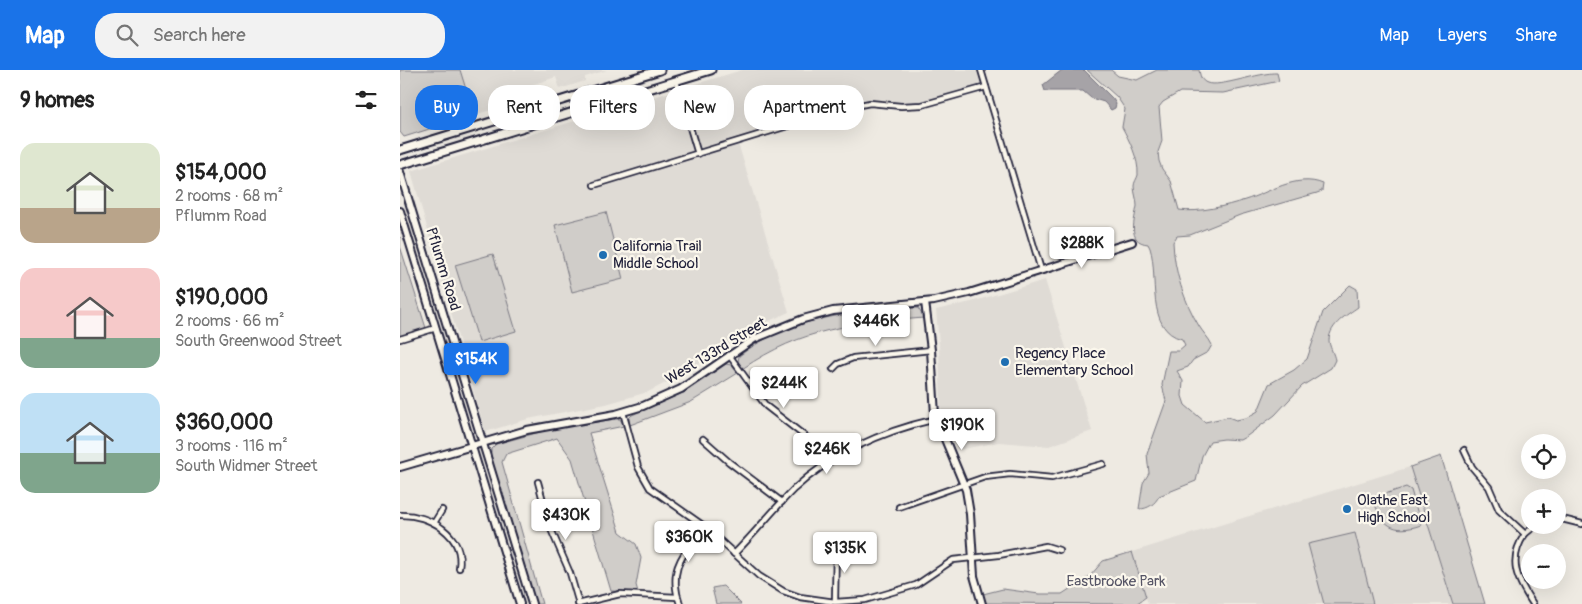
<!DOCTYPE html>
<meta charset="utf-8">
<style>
body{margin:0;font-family:Pangolin,sans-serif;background:#f2f2f2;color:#222;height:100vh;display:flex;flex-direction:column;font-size:19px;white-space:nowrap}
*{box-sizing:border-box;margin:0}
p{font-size:16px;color:#767676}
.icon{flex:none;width:28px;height:28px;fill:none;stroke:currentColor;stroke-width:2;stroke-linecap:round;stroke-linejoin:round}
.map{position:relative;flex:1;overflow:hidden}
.side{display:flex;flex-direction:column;background:#fff;width:400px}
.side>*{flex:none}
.top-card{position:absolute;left:15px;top:15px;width:475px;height:45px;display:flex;gap:10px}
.fabs{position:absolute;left:1121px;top:364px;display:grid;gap:10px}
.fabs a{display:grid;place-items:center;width:45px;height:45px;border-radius:50%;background:#fff;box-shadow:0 5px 20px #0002;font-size:25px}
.price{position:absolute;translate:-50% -42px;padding:0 11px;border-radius:5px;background:#fff;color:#222;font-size:16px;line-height:32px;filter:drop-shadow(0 1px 2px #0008)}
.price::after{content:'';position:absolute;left:50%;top:30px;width:15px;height:11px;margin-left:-8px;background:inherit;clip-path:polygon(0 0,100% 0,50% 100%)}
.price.current{background:#1a73e8;color:#fff}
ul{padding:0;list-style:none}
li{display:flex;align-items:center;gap:15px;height:125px;padding:0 20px}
li span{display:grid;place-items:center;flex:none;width:140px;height:100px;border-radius:15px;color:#555}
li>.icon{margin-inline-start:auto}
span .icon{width:60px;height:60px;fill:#fffc;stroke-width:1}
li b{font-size:21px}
h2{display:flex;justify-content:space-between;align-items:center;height:60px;padding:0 20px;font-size:21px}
.chip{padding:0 18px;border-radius:20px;background:#fff;box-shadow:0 5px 20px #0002;font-size:18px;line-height:45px}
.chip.current{background:#1a73e8;color:#fff}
header{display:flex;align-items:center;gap:30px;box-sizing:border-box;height:70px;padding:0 25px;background:#1a73e8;color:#fff}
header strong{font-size:24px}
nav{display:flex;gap:28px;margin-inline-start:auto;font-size:18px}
.search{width:350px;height:45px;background:#f2f2f2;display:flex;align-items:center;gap:12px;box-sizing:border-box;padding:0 18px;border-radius:20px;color:#767676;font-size:19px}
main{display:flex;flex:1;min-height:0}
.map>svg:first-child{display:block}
.built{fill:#dfdbd5}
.green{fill:#d0cdc9;stroke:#797882}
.water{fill:#a6a3a7;stroke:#716f7c}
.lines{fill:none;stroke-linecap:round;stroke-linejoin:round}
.street-casing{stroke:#22223b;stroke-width:8}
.secondary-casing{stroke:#22223b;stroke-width:10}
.primary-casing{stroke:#22223b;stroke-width:11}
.street{stroke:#fbf7ec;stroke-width:4.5}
.secondary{stroke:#fbf7ec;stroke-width:6}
.primary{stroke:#fbf7ec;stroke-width:7}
.poi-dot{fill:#1f6fb2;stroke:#fbf7ec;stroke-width:2}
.labels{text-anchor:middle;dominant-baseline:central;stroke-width:4.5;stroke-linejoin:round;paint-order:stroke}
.poi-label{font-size:15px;fill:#22223b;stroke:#fbf7ec;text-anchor:start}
.street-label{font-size:15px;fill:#22223b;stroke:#fbf7ec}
.park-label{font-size:15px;fill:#565566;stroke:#fbf7ec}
</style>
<header>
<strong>Map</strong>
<div class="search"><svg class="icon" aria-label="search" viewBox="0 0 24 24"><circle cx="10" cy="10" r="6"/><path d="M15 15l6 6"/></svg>Search here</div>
<nav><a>Map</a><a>Layers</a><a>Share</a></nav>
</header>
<main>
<section class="side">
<h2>9 homes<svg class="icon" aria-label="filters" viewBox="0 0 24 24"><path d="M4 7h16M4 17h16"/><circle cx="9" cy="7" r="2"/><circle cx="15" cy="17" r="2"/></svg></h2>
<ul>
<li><span style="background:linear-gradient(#dfe7d0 65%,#b9a48a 0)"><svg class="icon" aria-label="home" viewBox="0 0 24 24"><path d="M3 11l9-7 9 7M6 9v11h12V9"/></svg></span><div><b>$154,000</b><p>2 rooms · 68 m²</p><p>Pflumm Road</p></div></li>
<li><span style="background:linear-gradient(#f6c9c9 70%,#7fa58c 0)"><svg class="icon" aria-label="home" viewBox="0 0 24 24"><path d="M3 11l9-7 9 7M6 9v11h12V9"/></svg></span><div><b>$190,000</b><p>2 rooms · 66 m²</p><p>South Greenwood Street</p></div></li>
<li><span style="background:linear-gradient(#bfe0f5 60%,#7fa58c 0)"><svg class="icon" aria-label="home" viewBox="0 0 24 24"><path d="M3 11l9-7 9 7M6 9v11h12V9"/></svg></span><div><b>$360,000</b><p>3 rooms · 116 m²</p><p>South Widmer Street</p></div></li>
</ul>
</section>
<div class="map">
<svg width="1182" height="534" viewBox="0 0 1182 534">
<rect width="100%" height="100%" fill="#eeeae2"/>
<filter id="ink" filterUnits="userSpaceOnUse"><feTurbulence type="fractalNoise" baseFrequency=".02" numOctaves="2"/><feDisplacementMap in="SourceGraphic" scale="10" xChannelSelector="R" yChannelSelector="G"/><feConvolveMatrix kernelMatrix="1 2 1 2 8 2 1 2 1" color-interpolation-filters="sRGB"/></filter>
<g filter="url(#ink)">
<g class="built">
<path d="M60,0H207L185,7V11L160,19L156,7L131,15L135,27L74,45Z"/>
<path d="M342,0H581L586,17L522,35L479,33L450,37L338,73L389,242L347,261L289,301L248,322L206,334L128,349L85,362L11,101Z"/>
<path d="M645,210L692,361L649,376L599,372L558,380L547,359L541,338L539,274L536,240L571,232Z"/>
<path d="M1010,397L1053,534H748L732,482Z"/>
</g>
<g class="green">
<path d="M0,0H60L74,45L4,67L0,62Z"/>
<path d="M687,0H711L718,6L737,10L757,0H799C800,5 801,11 807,13C820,18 859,2 877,3L879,11L823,23L780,22L763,32L759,37L762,71L758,82L759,91L762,99L771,111L779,140C799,143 826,136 845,130C868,123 897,103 923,114L922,121L917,123L840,145L790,165L777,166L773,172C774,201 784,231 799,256C803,263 809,268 812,275L808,282L793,290L788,297L777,301L783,311L782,326L785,335L805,352L828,347L836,350L846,348L858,341L869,314L894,300L907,289L923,242L950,215L957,219L958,237C947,245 930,254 929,270C929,276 934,284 935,290L931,298L902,316L875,345L847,366L840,370L824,369L810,371L802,386L796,411L759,426C755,434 748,439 739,439L743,413L749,403L747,384L766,331L762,315L769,281H778L785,275L782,269C745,260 759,206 750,178L748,174C726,172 735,149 737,136C737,129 734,123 734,116C734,112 737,109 738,105C739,89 729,70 722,57L725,39L717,27Z"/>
<path d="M206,142L223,209L172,222L155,155Z"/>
<path d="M0,167V176L26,258L0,266Z"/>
<path d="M93,184L116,261L79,272L55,195Z"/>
<path d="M518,238L524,248C452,254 404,257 342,299L338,292L339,286C390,246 457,241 518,238Z"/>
<path d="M326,294L331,295L338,303L291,332L230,355L229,348L232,345L285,322Z"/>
<path d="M215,349H220L224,356L189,363L220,462L236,474L241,488L236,515L238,522L211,521L172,389L157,368L106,384L102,392L142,534H136L91,388V379L96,374L151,359Z"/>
<path d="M1041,386L1085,534H1053L1010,397Z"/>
<path d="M1006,417L1011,420L1021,455C993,465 981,455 973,428Z"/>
<path d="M955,463L973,534H924L908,474Z"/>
<path d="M732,482L746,527L736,534L585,533L583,524L603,519L639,524H662L690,506L703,491Z"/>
<path d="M323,516L341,534H316L312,518Z"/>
</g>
<path class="water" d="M662,0H684L713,29L716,34L715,38L711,40L704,32L691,28L683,21H645L643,15Z"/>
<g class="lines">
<defs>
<g id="street">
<path d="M581,0L641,200"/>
<path d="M276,11L298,84"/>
<path d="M194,115L450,37L470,33L501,36L522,35L586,17"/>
<path d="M0,269L36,258"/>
<path d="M329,285L366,336L420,378L427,386L428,392"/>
<path d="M433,299L438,294L453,288L531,280"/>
<path d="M223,342L238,397L250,418L304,456L359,506L383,521L400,527L435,532L465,530L516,515L553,490L599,485L646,476L659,480"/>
<path d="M303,369L329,392L382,432"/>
<path d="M1064,380L1072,397L1089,417L1099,440L1125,464C1107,490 1117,510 1133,534"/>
<path d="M138,412L150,457L170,503L179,534"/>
<path d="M499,437L585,407L610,404L652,408L703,394"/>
<path d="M0,445C29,444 65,465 59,498"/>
<path d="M1158,448L1182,454"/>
<path d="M34,453L42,440"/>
<path d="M1125,464L1136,455"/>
<path d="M334,484C355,463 373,440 394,419C434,382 483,361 536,349"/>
<path d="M435,532L436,476"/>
<path d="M178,534L220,524L277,527"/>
<path d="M280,534C267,498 284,484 304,456"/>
</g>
<g id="secondary">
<path d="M0,102L132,534"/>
<path d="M0,141L120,534"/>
<path d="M525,232L531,280L535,345L566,420L570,444L574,506L582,534"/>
<path d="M0,397L127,360L216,344L243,336L281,319L354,269L403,249L433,241L534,231L569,223L732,172"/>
</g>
<g id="primary">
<path d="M0,80L260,0"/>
<path d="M0,95L311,0"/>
</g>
</defs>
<use href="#street" class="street-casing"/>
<use href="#secondary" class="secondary-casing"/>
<use href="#primary" class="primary-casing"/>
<use href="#street" class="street"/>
<use href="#secondary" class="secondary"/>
<use href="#primary" class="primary"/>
</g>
</g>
<g class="poi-dot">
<circle cx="203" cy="185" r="5"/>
<circle cx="605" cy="292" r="5"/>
<circle cx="947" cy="439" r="5"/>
</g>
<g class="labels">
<g class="poi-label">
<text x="213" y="176">California Trail<tspan x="213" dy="17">Middle School</tspan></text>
<text x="615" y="283">Regency Place<tspan x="615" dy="17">Elementary School</tspan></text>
<text x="957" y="430">Olathe East<tspan x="957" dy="17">High School</tspan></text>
</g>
<g class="street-label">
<text transform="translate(43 199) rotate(73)">Pflumm Road</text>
<text transform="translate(316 281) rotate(-31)">West 133rd Street</text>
</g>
<g class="park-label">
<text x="716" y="511">Eastbrooke Park</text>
</g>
</g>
</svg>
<div class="fabs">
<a><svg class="icon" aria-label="locate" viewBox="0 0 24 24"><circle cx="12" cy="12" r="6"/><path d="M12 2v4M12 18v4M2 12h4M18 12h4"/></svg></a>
<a>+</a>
<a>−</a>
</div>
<b class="price" style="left:682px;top:199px">$288K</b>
<b class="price" style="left:476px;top:277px">$446K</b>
<b class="price current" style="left:76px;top:315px">$154K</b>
<b class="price" style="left:384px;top:339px">$244K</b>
<b class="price" style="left:562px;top:381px">$190K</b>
<b class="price" style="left:427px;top:405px">$246K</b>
<b class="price" style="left:166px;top:471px">$430K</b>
<b class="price" style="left:289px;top:493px">$360K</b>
<b class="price" style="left:445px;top:504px">$135K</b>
<div class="top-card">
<a class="chip current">Buy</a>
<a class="chip">Rent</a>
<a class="chip">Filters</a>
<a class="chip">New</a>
<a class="chip">Apartment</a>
</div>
</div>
</main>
